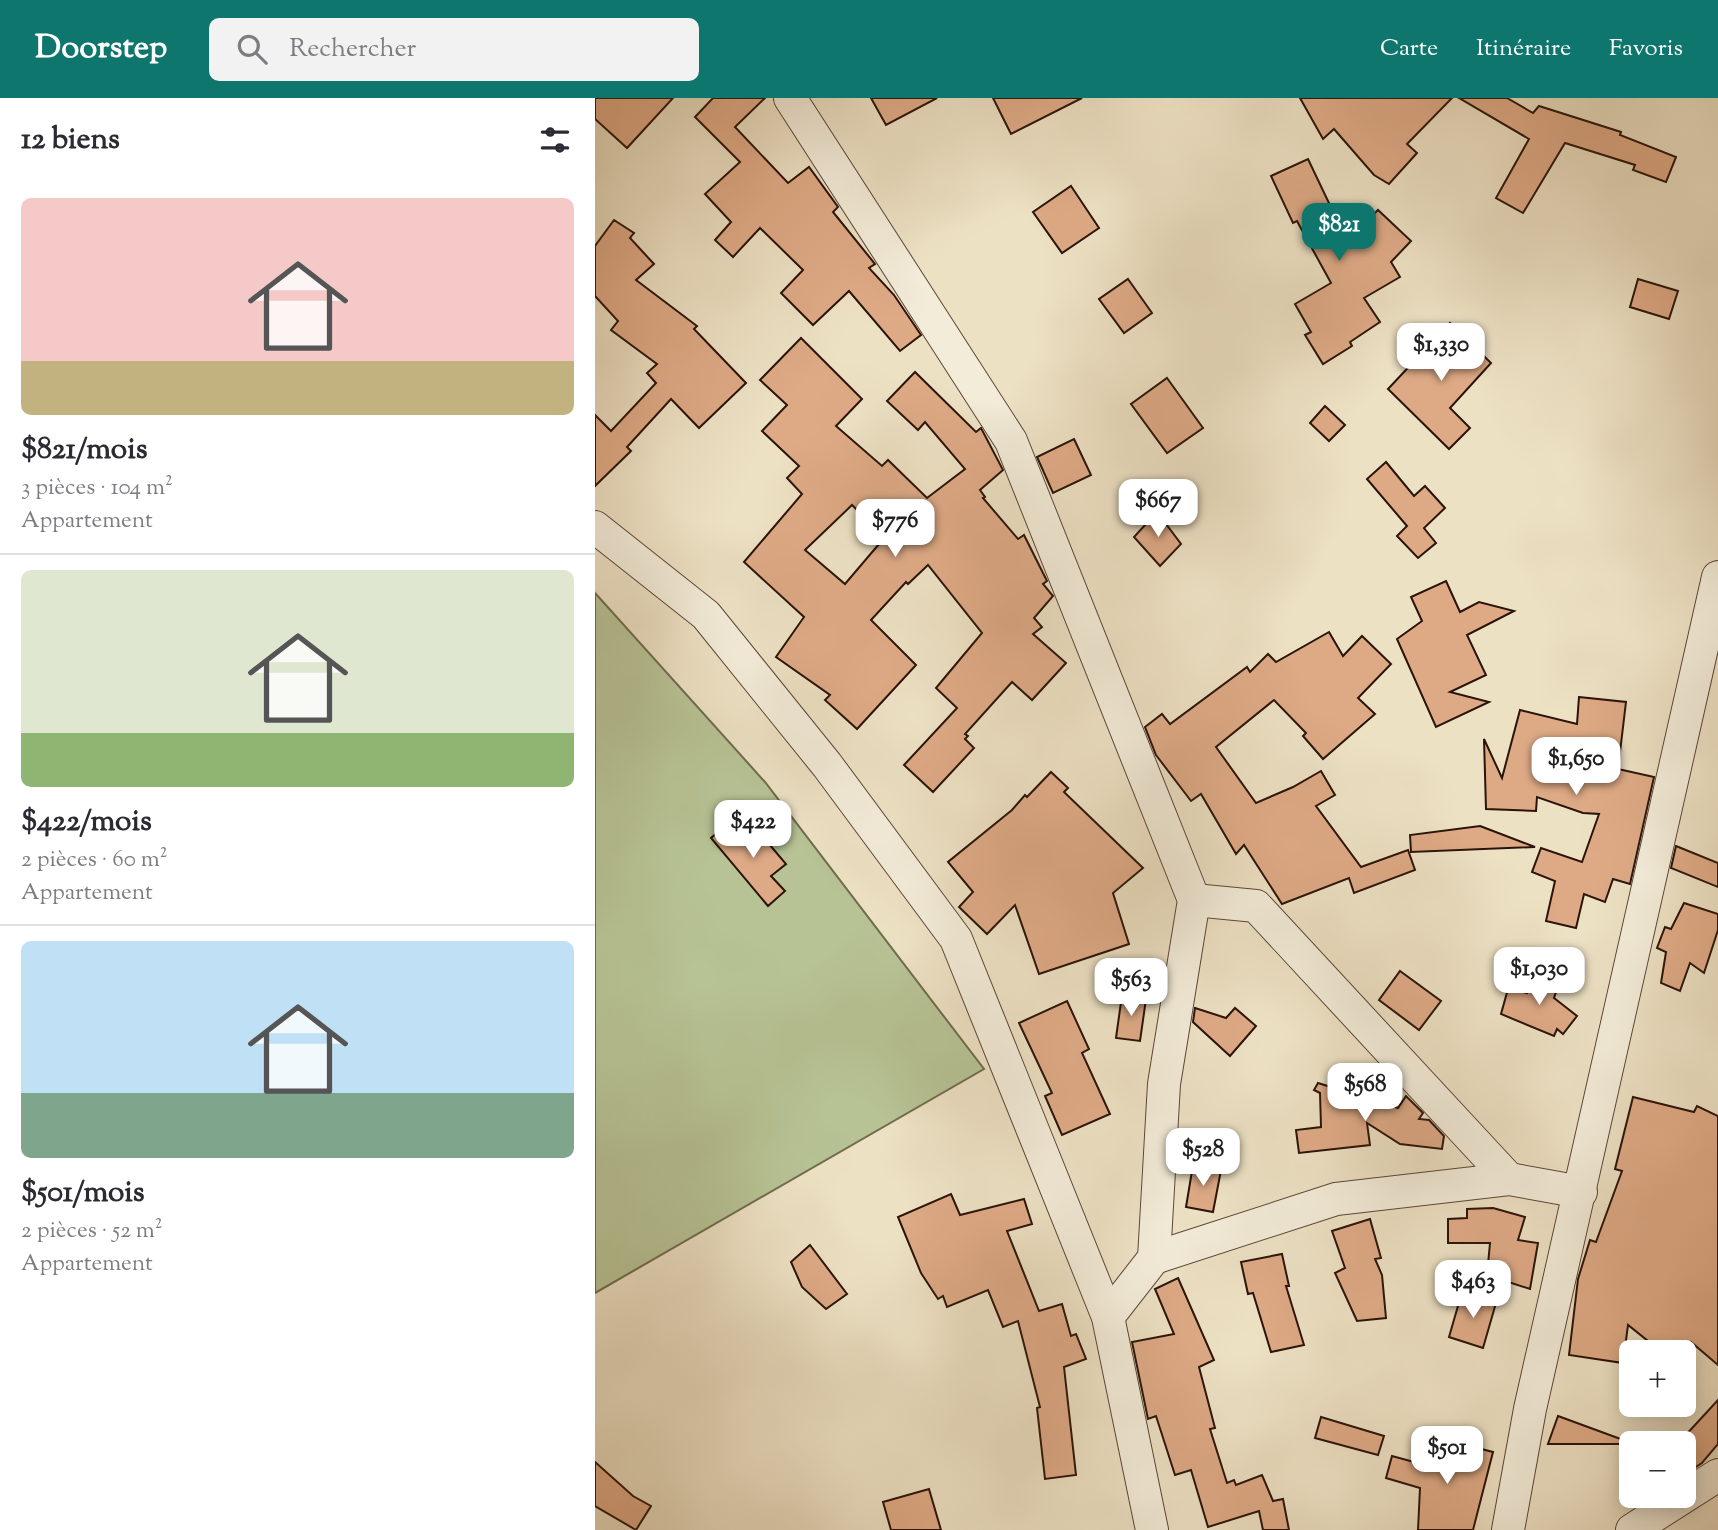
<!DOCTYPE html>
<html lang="fr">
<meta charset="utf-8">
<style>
body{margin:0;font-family:"Sorts Mill Goudy",serif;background:#f2f2f3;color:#2b2b33;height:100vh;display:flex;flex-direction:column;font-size:26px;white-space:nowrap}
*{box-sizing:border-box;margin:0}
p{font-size:23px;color:#7c7c81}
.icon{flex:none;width:38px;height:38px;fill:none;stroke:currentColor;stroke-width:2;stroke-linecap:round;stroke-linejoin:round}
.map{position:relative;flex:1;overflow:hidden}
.sheet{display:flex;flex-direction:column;background:#fff;width:595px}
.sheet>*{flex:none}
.fabs{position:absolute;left:1024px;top:1242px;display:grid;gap:14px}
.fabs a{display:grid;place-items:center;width:77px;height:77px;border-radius:10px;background:#fff;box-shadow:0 4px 18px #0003;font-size:35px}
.price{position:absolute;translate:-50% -60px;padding:0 16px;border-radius:14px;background:#fff;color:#222;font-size:23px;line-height:46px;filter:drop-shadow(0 2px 4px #0008)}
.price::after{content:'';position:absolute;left:50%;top:42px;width:21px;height:16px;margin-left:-10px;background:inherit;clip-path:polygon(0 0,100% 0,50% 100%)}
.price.active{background:#0f766e;color:#fff}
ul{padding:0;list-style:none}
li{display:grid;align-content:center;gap:14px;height:371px;padding:0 21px}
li+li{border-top:2px solid #e1e1e2}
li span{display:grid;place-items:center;height:217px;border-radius:10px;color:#555}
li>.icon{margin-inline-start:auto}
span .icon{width:126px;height:126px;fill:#fffc;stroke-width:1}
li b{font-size:30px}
h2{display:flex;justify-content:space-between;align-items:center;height:84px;padding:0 21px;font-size:30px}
header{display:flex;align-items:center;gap:42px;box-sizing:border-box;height:98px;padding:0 35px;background:#0f766e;color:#fff}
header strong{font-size:33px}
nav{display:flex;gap:38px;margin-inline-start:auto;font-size:24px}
.search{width:490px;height:63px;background:#f2f2f3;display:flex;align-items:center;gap:18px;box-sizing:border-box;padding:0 24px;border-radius:10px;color:#7c7c81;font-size:26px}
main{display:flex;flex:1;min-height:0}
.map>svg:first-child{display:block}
.green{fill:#b7c395;stroke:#706b4f;stroke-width:2}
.building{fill:#deaa86;stroke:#2a1309;stroke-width:2;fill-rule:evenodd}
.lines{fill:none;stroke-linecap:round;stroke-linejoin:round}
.minor-casing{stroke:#5b4638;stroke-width:34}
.minor{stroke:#f3ecd9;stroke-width:32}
</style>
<header>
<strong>Doorstep</strong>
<div class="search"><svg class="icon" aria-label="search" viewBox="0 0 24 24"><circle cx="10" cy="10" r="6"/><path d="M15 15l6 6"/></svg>Rechercher</div>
<nav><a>Carte</a><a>Itinéraire</a><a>Favoris</a></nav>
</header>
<main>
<section class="sheet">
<h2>12 biens<svg class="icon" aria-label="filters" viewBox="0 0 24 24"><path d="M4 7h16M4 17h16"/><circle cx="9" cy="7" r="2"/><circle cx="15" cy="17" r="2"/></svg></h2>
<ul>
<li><span style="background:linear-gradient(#f6c9c9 75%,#c2b280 0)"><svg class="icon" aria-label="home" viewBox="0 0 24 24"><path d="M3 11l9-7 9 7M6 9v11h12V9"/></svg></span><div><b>$821/mois</b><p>3 pièces · 104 m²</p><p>Appartement</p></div></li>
<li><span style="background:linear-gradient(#dfe7d0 75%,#8fb573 0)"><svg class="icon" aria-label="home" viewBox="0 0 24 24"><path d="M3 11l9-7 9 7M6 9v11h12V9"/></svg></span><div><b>$422/mois</b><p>2 pièces · 60 m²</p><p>Appartement</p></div></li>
<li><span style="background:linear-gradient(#bfe0f5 70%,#7fa58c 0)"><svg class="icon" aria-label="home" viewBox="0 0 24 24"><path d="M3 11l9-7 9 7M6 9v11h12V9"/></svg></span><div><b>$501/mois</b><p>2 pièces · 52 m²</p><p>Appartement</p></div></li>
</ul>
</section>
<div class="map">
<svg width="1123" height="1432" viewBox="0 0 1123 1432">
<rect width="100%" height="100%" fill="#ede1c4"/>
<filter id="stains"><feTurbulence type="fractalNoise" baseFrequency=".00286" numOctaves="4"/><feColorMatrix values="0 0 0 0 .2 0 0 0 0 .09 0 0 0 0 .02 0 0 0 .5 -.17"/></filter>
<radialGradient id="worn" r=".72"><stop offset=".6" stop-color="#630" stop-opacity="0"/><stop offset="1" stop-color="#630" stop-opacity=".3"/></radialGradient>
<path class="green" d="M0,495L170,684L389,971L0,1195Z"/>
<g class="building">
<path d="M0,0H78L32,50L0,21Z"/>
<path d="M118,0H170L140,29L193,85L214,69L243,109L238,114L280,166L274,170L299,197L326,237L305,253L254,193L218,227L186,195L208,172L165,130L138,159L120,142L136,124L110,96L145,64L100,19Z"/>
<path d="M276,0H342L291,27Z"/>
<path d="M398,0H487L416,36Z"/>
<path d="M705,0H857L812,46L822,55L794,86L779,77L739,31L728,41Z"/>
<path d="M864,0H912L938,15L944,8L1026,34L1025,37L1081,59L1071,84L1038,72L1040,67L970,45L928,115L901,100L934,41Z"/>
<path d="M713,61L752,143L783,112L816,143L796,164L805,179L769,200L785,224L755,244L757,248L728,266L710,237L716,234L700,206L736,185L702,123L698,125L676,78Z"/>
<path d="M476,88L504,130L467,155L438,114Z"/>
<path d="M19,122L39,135L35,140L59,166L41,182L102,228L99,231L151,285L104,330L76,301L32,349L36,353L0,388V317L16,333L61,285L52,275L62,266L16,232L23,223L0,198V148Z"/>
<path d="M533,181L557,215L529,235L504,201Z"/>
<path d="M1043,181L1083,193L1074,221L1035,209Z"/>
<path d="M855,225L896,265L855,310L875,330L854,351L793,291Z"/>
<path d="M206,240L267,301L241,328L287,368L293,362L332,400L370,371L330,324L323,332L292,303L320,274L381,334L386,330L408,372L385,392L390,399L388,400L423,441L429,437L452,483L448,486L458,498L439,520L447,529L438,536L471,565L437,602L417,584L370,636L373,638L370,641L379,650L338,694L309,667L362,610L341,590L387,535L333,467L313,486L311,484L276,522L321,567L262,631L230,602L235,597L181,559L209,519L149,464L207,396L192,380L204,368L167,333L192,307L165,282ZM257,407L290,439L250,486L210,452Z"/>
<path d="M572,280L608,330L572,355L536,306Z"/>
<path d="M730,308L750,327L734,343L715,325Z"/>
<path d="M479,341L496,377L458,395L442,359Z"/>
<path d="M791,364L819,398L830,388L850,410L829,430L841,445L823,460L802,438L812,428L772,381Z"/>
<path d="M562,414L586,446L565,468L539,439Z"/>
<path d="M851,483L865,514L884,504L919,513L872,537L891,577L855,594L894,604L841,629L802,541L827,523L816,499Z"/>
<path d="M734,534L748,558L767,538L796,566L763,600L780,616L728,661L708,638L711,635L679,602L621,649L661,705L698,689L726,673L740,697L721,708L766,769L813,752L820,772L759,795L754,780L687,806L649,747L641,756L606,696L596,703L561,657L550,629L567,616L575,626L652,569L655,574L673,556L681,564Z"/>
<path d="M984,599L1031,604L1023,671L1059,679L1035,786L1018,781L1010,804L989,796L981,830L951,823L960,783L937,774L946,750L987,764L1004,716L988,715L942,699L941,713L891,711L889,641L907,680L925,612L982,626Z"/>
<path d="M456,674L473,690L469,694L548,770L518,795L534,846L444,876L420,807L392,836L364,809L378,794L353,764L417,712L430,697L432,699Z"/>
<path d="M133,726L144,739L158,727L191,766L176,778L190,793L173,808L116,740Z"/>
<path d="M885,728L940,749L816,754L815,737Z"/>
<path d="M1081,748L1123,765V789L1076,770Z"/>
<path d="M1089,805L1123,816V832L1109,875L1095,865L1085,893L1066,885L1071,854L1062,850L1070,829L1076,831Z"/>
<path d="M805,873L846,903L824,932L784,902Z"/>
<path d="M938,876L964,885L959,900L982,918L968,936L962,931L959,938L906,916L913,891L932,895Z"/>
<path d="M527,897L551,901L545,943L521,940Z"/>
<path d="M472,903L494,951L487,955L515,1016L467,1037L450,998L457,995L424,925Z"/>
<path d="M600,910L631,920L640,910L661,928L635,958L598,924Z"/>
<path d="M723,985L803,1010L811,998L828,1015L824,1021L834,1022L849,1038L847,1051L805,1046L772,1025L775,1047L704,1055L701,1032L726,1029L725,995L719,992Z"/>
<path d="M1038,999L1099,1014L1102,1008L1123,1018V1267L1096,1244L1088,1255H1068L1033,1227L1028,1265L974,1257L983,1181L995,1142L1001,1144L1027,1073L1020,1071Z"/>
<path d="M598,1067L626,1072L618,1114L591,1109Z"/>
<path d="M356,1096L365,1117L429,1101L437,1126L412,1133L444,1213L467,1206L476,1238L481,1236L491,1261L469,1269L481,1377L450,1381L442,1310L445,1309L423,1223L408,1229L393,1192L352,1209L348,1198L343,1201L326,1175L303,1119Z"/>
<path d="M898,1110L930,1119L923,1142L943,1145L935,1191L892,1177L895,1145H853V1121L872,1120V1111Z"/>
<path d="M775,1121L786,1160L780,1161L787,1177L791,1220L762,1223L740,1175L750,1170L737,1133Z"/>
<path d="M215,1147L252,1196L231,1211L207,1189L196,1164Z"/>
<path d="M687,1156L694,1188H691L709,1247L676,1254L658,1195L653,1196L646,1164Z"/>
<path d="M583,1180L619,1262L604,1269L620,1330L615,1331L632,1385L639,1382L641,1387L667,1377L678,1403L688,1401L694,1432H668L664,1413L613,1429L596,1372L580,1377L561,1318L553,1321L537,1244L579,1236L560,1191Z"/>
<path d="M867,1194L901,1205L888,1250L854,1239Z"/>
<path d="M1123,1302V1346L1107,1365L1088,1377V1340Z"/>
<path d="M963,1318L1031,1343V1346H953Z"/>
<path d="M726,1319L789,1338L783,1357L720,1340Z"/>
<path d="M848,1341L898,1354L878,1432H823L825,1390L791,1380L797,1358L841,1370Z"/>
<path d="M0,1364L38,1398L56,1408L41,1432L0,1408Z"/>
<path d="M334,1391L346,1432H296L288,1404Z"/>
</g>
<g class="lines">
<defs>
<g id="minor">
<path d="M195,0L416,343L599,802L569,986L559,1160L513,1219"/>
<path d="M0,429L111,517L232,667L361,841L513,1219L557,1432"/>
<path d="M599,802L661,808L914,1081"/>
<path d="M559,1160L741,1101L914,1081L986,1094"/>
<path d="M913,1432L935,1311L1123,479"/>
<path d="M1037,1432L1123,1377"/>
</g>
</defs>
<use href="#minor" class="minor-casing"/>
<use href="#minor" class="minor"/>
</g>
<rect width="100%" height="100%" filter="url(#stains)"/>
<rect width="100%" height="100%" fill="url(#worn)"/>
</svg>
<div class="fabs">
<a>+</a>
<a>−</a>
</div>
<b class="price active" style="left:744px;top:165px">$821</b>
<b class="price" style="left:846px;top:285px">$1,330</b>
<b class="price" style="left:563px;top:441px">$667</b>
<b class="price" style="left:300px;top:461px">$776</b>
<b class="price" style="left:981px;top:699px">$1,650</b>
<b class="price" style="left:158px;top:762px">$422</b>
<b class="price" style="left:944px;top:909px">$1,030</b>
<b class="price" style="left:536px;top:920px">$563</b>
<b class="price" style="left:770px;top:1025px">$568</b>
<b class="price" style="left:608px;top:1090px">$528</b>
<b class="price" style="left:878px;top:1222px">$463</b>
<b class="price" style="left:852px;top:1388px">$501</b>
</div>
</main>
